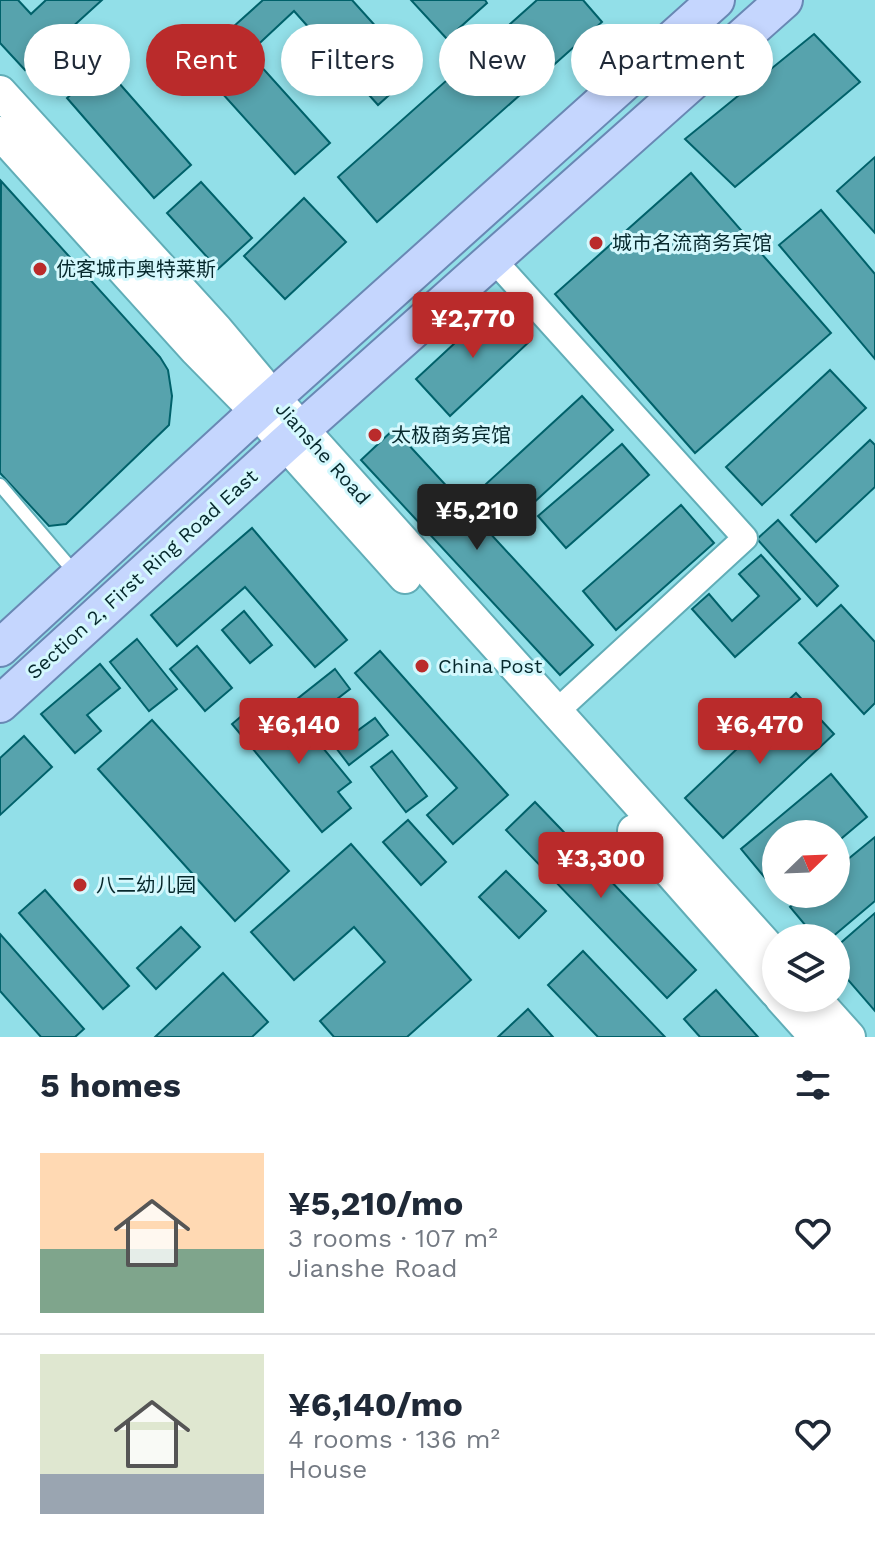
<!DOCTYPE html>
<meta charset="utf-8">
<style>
body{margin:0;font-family:"Work Sans","Noto Sans SC",sans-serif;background:#f2f2f3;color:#1f2937;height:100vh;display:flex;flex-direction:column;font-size:30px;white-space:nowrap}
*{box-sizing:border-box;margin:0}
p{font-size:26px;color:#747a83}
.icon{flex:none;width:44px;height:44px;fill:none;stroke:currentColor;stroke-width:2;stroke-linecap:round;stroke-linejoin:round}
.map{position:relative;height:1037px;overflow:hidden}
.details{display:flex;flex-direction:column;background:#fff;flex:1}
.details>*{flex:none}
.guide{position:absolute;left:24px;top:24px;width:828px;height:72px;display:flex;gap:16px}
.needle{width:52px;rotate:67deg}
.fabs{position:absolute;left:762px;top:820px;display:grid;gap:16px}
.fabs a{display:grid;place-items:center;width:88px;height:88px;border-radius:50%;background:#fff;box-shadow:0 4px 12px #0003;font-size:40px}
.price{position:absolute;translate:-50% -68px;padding:0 18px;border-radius:8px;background:#ba2b2b;color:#fff;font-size:26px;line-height:52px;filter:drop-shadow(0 2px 4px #0008)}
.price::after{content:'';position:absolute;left:50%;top:48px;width:24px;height:18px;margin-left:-12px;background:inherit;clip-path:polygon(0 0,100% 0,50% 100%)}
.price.active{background:#222;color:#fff}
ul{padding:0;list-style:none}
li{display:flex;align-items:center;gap:24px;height:200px;padding:0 40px}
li+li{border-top:2px solid #e0e1e3}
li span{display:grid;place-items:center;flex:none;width:224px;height:160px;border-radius:0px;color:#555}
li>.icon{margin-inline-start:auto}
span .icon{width:96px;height:96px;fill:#fffc;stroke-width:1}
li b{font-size:34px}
h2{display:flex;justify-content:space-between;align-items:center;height:96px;padding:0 40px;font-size:34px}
.pill{padding:0 28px;border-radius:36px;background:#fff;box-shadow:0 4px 12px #0003;font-size:28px;line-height:72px}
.pill.active{background:#ba2b2b;color:#fff}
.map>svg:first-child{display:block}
.building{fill:#57a3ad;stroke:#00616a;stroke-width:2}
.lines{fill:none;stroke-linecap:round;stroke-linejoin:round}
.lane-casing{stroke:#61adb7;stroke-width:16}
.street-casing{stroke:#61adb7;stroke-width:28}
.secondary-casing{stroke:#61adb7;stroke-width:36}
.primary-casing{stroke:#6988b4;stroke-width:40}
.lane{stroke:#fff;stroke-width:12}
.street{stroke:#fff;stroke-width:24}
.secondary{stroke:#fff;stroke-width:32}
.primary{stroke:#c5d6fe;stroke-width:36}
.poi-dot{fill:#ba2b2b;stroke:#d4f8fd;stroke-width:3}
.labels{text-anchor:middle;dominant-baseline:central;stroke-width:6;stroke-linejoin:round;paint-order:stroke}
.poi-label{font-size:20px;fill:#06282c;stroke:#d4f8fd;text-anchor:start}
.street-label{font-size:20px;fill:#06282c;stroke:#d4f8fd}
</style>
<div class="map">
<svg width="875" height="1037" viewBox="0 0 875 1037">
<rect width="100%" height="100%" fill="#92dfe8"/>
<g class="building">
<path d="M0,0H18L31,14L46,0H102L25,70L0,43Z"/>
<path d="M263,0H352L416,71L378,105L294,11L249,53L330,143L295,174L194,62Z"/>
<path d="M411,0H485L487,3L447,39Z"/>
<path d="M537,0H583L602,22L377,222L338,177Z"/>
<path d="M814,34L860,82L735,187L685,139Z"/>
<path d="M104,66L191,165L154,198L67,98Z"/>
<path d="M875,157V233L837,191Z"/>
<path d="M691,173L831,333L695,453L555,294Z"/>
<path d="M1,181L160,357L168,370L172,396L169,425L66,524L49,526L0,473Z"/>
<path d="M201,182L252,238L218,269L167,213Z"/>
<path d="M304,198L346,242L285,299L244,256Z"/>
<path d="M821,210L875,274V359L779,245Z"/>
<path d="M497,304L531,340L450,416L416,379Z"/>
<path d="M830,370L866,408L762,505L726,467Z"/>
<path d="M582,396L613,430L505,529L474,495Z"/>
<path d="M394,429L593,645L560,675L361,460Z"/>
<path d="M870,440L875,445V487L816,542L791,515Z"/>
<path d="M622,444L649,475L566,548L538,516Z"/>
<path d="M681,505L714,543L616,630L583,591Z"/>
<path d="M778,520L838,586L817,606L757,539Z"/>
<path d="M252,528L347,640L315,667L245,587L177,646L151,615Z"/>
<path d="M761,555L800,599L735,657L692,609L709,594L732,621L759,596L739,574Z"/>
<path d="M841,605L875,642V703L864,714L799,643Z"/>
<path d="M244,611L272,645L250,663L222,630Z"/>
<path d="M137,639L177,689L149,711L110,662Z"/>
<path d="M197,646L232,688L205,711L170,669Z"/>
<path d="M380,651L508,795L453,844L427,815L457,788L355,673Z"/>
<path d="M100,664L120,688L87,715L101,731L75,753L41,714Z"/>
<path d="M335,669L350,689L307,722L292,703Z"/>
<path d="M796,693L834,734L723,838L685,798Z"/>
<path d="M251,708L272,733L295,714L351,782L338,792L351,808L322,832L232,724Z"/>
<path d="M341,710L357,731L375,718L388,735L349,765L320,727Z"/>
<path d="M152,720L289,871L235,921L98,769Z"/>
<path d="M24,736L52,767L0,815V758Z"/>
<path d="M392,751L427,796L406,812L371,767Z"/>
<path d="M831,774L867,817L836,843V834H776V891L741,849Z"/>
<path d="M535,802L696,970L667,998L506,830Z"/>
<path d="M408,820L446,862L421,885L383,842Z"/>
<path d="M875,837V901L831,938H816L790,907L806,894H836V869Z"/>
<path d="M351,844L471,980L407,1037H334L320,1021L385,962L354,927L294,980L251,932Z"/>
<path d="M506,871L546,911L519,938L479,897Z"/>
<path d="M45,890L129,986L103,1009L19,913Z"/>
<path d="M875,913V1011L836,966V947Z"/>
<path d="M181,927L200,947L156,989L137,968Z"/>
<path d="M0,934L84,1029L75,1037H41L0,991Z"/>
<path d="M583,951L665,1037H598L548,985Z"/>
<path d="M223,973L268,1022L252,1037H155Z"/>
<path d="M716,990L758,1037H700L684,1019Z"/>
<path d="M528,1009L553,1037H498Z"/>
</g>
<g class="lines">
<defs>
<path id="lane" d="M0,485L76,574"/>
<path id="street" d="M493,259L745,538L556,712"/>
<g id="secondary">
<path d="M0,92L216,329L273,397L776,956"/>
<path d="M0,133L196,350L257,412L405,577"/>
<path d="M634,831L776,992"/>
<path d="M781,998L816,1037"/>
<path d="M814,998L849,1037"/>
</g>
<g id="primary">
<path d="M0,648L257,412L716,0"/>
<path d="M0,704L284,445L784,0"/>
</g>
</defs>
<use href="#lane" class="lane-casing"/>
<use href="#street" class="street-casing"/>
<use href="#secondary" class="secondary-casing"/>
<use href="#primary" class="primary-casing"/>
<use href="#lane" class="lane"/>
<use href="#street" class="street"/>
<use href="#secondary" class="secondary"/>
<use href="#primary" class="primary"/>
</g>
<g class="poi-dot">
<circle cx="596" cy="243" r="8"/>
<circle cx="40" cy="269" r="8"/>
<circle cx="375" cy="435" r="8"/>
<circle cx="422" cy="666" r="8"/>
<circle cx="80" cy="885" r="8"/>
</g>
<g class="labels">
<g class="poi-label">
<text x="612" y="243">城市名流商务宾馆</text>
<text x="56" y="269">优客城市奥特莱斯</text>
<text x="391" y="435">太极商务宾馆</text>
<text x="438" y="666">China Post</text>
<text x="96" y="885">八二幼儿园</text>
</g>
<g class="street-label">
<text transform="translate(323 453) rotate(48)">Jianshe Road</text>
<text transform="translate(142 574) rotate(-42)">Section 2, First Ring Road East</text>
</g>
</g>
</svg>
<div class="fabs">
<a><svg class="needle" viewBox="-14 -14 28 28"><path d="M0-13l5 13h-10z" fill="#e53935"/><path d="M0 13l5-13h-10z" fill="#747a83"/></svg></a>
<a><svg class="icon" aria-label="layers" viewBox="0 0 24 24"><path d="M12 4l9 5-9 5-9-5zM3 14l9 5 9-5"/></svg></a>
</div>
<b class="price" style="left:473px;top:360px">¥2,770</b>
<b class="price active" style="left:477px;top:552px">¥5,210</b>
<b class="price" style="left:299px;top:766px">¥6,140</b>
<b class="price" style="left:760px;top:766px">¥6,470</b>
<b class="price" style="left:601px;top:900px">¥3,300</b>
<div class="guide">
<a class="pill">Buy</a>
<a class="pill active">Rent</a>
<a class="pill">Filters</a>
<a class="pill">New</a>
<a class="pill">Apartment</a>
</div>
</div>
<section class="details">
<h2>5 homes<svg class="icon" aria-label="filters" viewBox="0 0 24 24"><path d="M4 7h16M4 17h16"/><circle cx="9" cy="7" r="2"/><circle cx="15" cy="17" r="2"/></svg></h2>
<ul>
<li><span style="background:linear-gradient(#ffd9b3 60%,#7fa58c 0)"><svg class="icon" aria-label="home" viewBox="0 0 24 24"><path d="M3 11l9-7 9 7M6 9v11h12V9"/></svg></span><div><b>¥5,210/mo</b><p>3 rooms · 107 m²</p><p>Jianshe Road</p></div><svg class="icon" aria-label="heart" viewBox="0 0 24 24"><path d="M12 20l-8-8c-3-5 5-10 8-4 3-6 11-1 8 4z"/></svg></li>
<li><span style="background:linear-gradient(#dfe7d0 75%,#9aa5b1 0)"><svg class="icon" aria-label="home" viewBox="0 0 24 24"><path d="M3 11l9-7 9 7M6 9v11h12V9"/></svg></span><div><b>¥6,140/mo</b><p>4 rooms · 136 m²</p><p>House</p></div><svg class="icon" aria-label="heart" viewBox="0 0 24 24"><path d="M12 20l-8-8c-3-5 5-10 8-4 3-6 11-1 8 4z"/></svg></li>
</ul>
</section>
